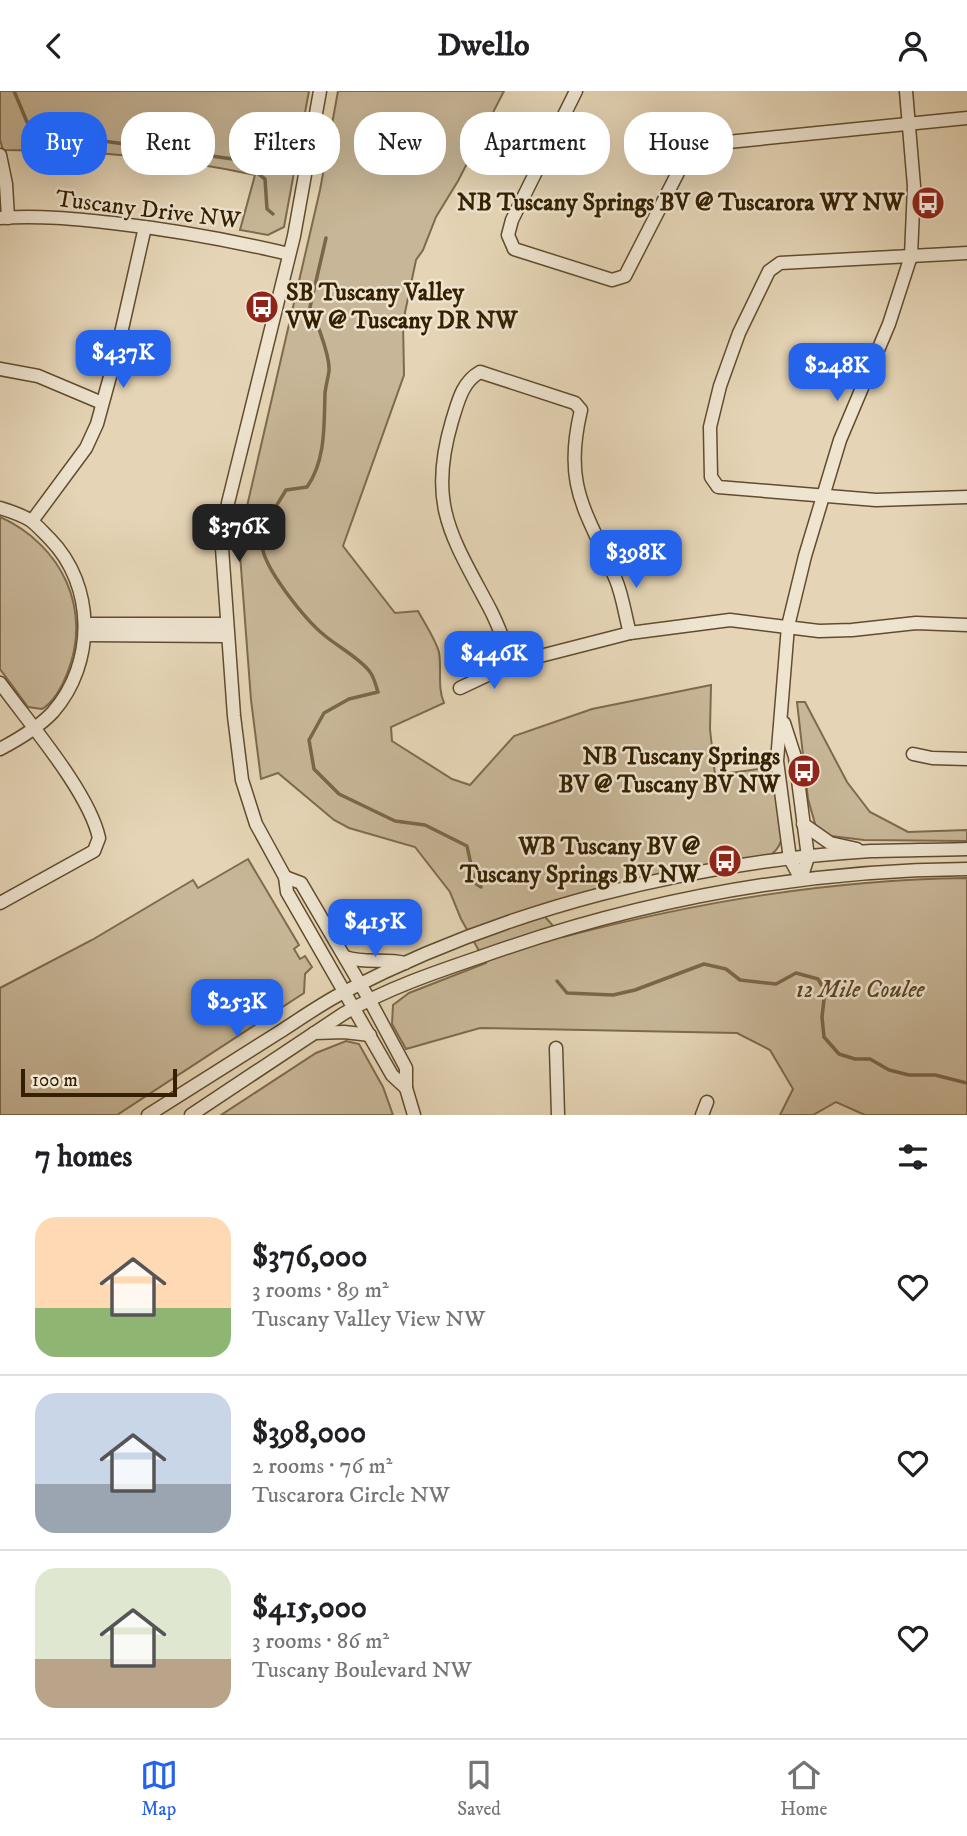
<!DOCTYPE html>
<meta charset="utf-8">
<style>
body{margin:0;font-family:"IM FELL DW Pica",serif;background:#f2f2f2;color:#202124;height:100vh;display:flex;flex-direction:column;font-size:26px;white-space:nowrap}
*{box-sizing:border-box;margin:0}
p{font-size:23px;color:#757577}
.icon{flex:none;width:38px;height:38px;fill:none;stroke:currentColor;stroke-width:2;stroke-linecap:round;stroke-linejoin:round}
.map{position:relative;height:1024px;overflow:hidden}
.side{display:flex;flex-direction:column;background:#fff;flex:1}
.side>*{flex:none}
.top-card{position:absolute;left:21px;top:21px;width:926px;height:63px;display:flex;gap:14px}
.scale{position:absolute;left:21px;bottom:18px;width:156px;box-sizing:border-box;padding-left:7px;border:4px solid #342000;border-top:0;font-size:19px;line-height:24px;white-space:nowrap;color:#342000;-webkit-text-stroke:5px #eee4d0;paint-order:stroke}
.price{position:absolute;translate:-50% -60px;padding:0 16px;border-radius:14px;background:#2563eb;color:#fff;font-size:23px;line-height:46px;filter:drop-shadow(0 2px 4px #0008)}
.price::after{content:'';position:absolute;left:50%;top:42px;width:21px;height:16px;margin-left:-10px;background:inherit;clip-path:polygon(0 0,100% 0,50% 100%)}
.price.selected{background:#222;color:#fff}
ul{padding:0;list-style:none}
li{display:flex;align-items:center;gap:21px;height:175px;padding:0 35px}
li+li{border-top:2px solid #e0e0e0}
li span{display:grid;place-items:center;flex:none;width:196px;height:140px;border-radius:21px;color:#555}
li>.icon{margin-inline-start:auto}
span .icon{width:84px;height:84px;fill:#fffc;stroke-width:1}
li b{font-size:30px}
h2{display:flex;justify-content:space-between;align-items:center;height:84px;padding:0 35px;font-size:30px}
.tag{padding:0 24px;border-radius:28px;background:#fff;box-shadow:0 7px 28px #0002;font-size:24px;line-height:63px}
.tag.selected{background:#2563eb;color:#fff}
header{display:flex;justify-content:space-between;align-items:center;height:91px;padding:0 35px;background:#fff;font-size:32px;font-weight:700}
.menu{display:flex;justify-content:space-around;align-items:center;height:98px;border-top:2px solid #e0e0e0;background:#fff;font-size:19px;color:#757577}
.menu a{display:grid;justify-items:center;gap:4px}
.menu .selected{color:#2563eb}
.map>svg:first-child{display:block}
.green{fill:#c7b697;stroke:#7e6b4c;stroke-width:2}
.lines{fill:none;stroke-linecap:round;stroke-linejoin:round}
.stream{stroke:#7a6748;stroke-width:3.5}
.minor-casing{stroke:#604d2e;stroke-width:15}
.minor{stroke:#eee4d0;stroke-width:12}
.labels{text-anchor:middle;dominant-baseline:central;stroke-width:5;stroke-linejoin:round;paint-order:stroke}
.poi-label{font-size:24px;font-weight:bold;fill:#342000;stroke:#eee4d0;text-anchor:end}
.street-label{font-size:24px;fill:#342000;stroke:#eee4d0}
.park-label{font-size:24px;font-style:italic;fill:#594626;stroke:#eee4d0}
</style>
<header><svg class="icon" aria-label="back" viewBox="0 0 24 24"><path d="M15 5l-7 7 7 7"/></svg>Dwello<svg class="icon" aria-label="person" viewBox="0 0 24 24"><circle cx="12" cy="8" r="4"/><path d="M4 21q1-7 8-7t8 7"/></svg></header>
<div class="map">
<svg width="967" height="1024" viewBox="0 0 967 1024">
<rect width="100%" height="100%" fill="#e5d5b6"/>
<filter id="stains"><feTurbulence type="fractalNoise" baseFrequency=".00286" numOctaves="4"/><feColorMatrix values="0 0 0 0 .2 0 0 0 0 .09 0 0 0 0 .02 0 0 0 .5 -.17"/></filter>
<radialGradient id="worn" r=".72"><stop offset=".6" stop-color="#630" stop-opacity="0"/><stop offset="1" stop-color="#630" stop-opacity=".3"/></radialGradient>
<g class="green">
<path d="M0,0H309L284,136L268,144L240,139L255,84C172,66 88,59 3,59L0,49Z"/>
<path d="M338,0H504L458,90L436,126L423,159L416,169L403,231L404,284L343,455L395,522L418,520C425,533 435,547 439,561C442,579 437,596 444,612L391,636L392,650L452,688L470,694L514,645L592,618L711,594L710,638L715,684L774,676L783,742C781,753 778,759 768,766L537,817L563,846C697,811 828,789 967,787V1024H865L836,1011L813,1024H780L793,998L770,959L737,942L480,937L406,958L392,933L393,914L409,902L486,872L461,828L450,801L415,756L349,737L334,729L278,682L261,688L251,609L239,450L320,99Z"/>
<path d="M0,426C62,454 93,519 67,583C62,596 53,612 42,618L28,616L0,578Z"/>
<path d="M797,611H805L847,691L870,721L908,741L967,739V750L864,749L831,745L816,736L808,708Z"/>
<path d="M248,768L299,854L294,858L300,868L305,865L312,876L305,883L304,902L117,1024H0V897L92,849L193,789L198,797Z"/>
<path d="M346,950L359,953L383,996L393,1024H221L316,962Z"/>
</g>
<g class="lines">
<g class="stream">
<path d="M14,0L27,31L38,41L240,69L265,88L267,118L273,123"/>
<path d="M326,147L310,216L313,225L310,233L312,237L319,238C323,250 330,267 329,280C328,287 326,294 325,302C324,333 326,369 307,396L286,399C276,416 264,431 262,452C261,475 306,529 324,544C337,555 361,568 370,581C374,586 376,595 378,601L349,608L324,622L309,649L314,678L339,703L395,730L425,734L467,755L475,792L481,796"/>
<path d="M557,890L567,902L613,904L635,899L704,873L726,878L740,889L776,893L796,882L818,888L825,900L822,926L824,946L839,963L855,968H870L889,979L909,984H935L967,992"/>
</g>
<defs>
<g id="minor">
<path d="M320,0L294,145L228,412L222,457L234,625L242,689L256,733L285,786L287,801L392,984L406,997"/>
<path d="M576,0L512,129L508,144L514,158L612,189L625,185L688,62L698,54L967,27"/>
<path d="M0,64L6,93L8,127"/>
<path d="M0,127C38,124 76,128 113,132C174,139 230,149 289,163"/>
<path d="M967,162L780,172L769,180L739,242L720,295L710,336L711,386L718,396L876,409L967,406"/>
<path d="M0,278L38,285L102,312"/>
<path d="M0,417C10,420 21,424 30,429C37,434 44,442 50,448C95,494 96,572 53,621C38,637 19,648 0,658"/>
<path d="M32,430L86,357L97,333L117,260L145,136"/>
<path d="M86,533H226"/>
<path d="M630,542L730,529L819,540L852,539L916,532L967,534"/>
<path d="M86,544L227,545"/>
<path d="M0,592C29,632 89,701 99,747L94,760L0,812"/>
<path d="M460,597L513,572L630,542C625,525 623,506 616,489C588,421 562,398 581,319L575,312L480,281C462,291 458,311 452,330C427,414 452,446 490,518C499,535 505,554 513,572"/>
<path d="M784,632L795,666L808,766L801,788"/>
<path d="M913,663L932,667L967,668"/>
<path d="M803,733L830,752L857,758"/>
<path d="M285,786L301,792L369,908L406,977V997L414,1024"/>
<path d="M801,788L790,768L777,670L788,535L805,465L840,349L889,233L911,165L914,95L906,0"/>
<path d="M345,866C365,873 385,867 405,872"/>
<path d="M314,942L344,941L370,944"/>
<path d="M556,957L558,1024"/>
<path d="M148,1024C191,997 235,969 278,942C300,928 322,912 346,900C507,817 691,771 871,760C903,759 935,759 967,758"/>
<path d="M191,1024L343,923C386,898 433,882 480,866C637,810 800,779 967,778"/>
<path d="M702,1024L707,1011"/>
</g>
</defs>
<use href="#minor" class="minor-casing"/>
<use href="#minor" class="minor"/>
</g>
<defs>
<symbol id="bus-disc" viewBox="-11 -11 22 22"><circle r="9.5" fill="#8f2418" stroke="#eee4d0"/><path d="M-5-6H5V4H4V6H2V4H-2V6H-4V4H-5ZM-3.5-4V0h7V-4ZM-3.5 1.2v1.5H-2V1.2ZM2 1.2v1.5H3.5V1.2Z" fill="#fff"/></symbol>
</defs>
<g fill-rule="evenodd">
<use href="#bus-disc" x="909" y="93" width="38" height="38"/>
<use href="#bus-disc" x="243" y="197" width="38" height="38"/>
<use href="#bus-disc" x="785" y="661" width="38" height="38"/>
<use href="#bus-disc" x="706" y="751" width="38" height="38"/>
</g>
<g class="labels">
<g class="poi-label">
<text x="904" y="112">NB Tuscany Springs BV @ Tuscarora WY NW</text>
<text x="286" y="202" text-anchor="start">SB Tuscany Valley<tspan x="286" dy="28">VW @ Tuscany DR NW</tspan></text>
<text x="780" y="666">NB Tuscany Springs<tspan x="780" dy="28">BV @ Tuscany BV NW</tspan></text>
<text x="700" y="756">WB Tuscany BV @<tspan x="700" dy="28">Tuscany Springs BV NW</tspan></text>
</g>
<g class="street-label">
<text transform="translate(148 119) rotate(7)">Tuscany Drive NW</text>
</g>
<g class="park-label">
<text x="860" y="899">12 Mile Coulee</text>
</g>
</g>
<rect width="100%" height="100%" filter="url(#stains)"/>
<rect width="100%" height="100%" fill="url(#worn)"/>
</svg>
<div class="scale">100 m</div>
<b class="price" style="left:123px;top:299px">$437K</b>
<b class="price" style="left:837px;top:312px">$248K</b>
<b class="price selected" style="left:239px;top:473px">$376K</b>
<b class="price" style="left:636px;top:499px">$398K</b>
<b class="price" style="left:494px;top:600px">$446K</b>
<b class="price" style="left:375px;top:868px">$415K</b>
<b class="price" style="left:237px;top:948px">$253K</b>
<div class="top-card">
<a class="tag selected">Buy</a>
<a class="tag">Rent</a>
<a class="tag">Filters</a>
<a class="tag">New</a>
<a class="tag">Apartment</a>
<a class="tag">House</a>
</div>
</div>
<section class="side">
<h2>7 homes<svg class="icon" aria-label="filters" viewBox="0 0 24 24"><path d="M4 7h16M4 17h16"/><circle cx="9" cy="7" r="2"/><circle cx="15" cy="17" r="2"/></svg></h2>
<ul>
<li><span style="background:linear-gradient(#ffd9b3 65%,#8fb573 0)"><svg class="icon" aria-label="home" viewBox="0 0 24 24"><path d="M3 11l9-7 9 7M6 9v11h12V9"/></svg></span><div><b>$376,000</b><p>3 rooms · 89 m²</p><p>Tuscany Valley View NW</p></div><svg class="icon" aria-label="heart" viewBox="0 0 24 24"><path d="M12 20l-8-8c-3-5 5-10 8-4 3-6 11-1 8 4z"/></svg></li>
<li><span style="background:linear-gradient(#c9d6e8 65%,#9aa5b1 0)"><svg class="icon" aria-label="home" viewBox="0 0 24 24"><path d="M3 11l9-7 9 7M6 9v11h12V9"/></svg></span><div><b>$398,000</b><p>2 rooms · 76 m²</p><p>Tuscarora Circle NW</p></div><svg class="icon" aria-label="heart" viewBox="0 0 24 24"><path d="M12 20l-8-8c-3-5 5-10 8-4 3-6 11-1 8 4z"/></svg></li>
<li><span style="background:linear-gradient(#dfe7d0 65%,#b9a48a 0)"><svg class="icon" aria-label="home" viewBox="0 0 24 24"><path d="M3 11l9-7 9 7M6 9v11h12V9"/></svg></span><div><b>$415,000</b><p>3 rooms · 86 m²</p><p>Tuscany Boulevard NW</p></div><svg class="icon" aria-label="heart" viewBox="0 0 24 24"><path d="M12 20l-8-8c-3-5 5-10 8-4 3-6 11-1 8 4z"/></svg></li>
</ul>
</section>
<nav class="menu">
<a class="selected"><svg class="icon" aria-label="map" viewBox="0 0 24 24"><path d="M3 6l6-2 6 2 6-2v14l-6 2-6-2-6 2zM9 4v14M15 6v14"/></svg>Map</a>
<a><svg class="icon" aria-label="saved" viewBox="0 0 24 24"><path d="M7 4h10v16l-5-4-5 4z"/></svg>Saved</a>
<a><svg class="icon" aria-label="home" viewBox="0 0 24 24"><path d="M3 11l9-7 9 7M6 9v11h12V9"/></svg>Home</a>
</nav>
